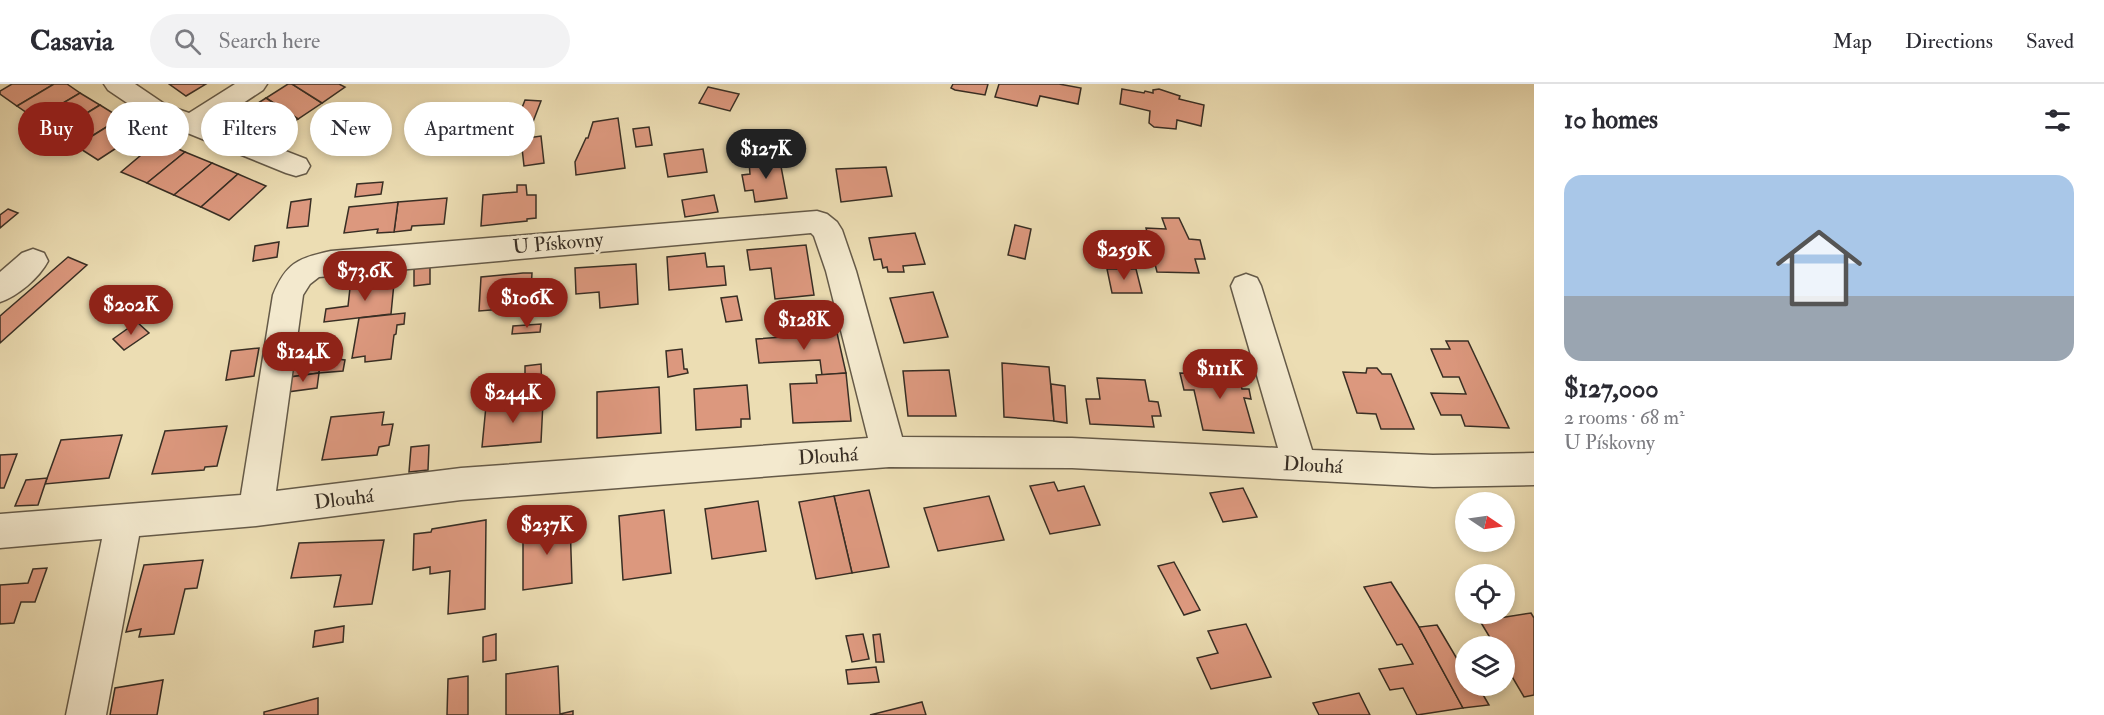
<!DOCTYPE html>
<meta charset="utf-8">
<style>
body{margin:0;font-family:"IM FELL Double Pica",serif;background:#f2f2f3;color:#2b2b33;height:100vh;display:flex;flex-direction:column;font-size:22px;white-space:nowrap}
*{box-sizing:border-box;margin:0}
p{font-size:20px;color:#7c7c81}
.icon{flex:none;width:33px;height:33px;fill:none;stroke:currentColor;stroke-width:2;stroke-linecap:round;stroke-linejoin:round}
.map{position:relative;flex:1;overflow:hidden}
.drawer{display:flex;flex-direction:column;background:#fff;width:570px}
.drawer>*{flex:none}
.hud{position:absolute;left:18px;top:18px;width:570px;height:54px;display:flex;gap:12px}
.needle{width:39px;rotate:103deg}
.buttons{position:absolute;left:1455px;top:408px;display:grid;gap:12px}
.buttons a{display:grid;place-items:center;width:60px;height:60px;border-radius:50%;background:#fff;box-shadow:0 3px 9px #0003;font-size:30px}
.price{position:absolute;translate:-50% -51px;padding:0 14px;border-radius:21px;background:#8f2418;color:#fff;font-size:20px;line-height:39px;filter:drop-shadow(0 2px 3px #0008)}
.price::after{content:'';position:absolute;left:50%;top:36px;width:18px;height:14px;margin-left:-9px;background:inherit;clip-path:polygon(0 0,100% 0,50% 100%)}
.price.current{background:#222;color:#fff}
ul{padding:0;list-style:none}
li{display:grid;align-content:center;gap:12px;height:318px;padding:0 30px}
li+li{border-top:2px solid #e1e1e2}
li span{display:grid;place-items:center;height:186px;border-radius:18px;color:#555}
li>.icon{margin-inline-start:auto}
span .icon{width:108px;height:108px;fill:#fffc;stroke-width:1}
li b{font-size:26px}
h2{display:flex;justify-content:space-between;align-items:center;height:72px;padding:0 30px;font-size:26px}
.tag{padding:0 21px;border-radius:27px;background:#fff;box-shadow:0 3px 9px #0003;font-size:21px;line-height:54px}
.tag.current{background:#8f2418;color:#fff}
header{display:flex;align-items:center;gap:36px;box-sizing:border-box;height:84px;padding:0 30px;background:#fff;border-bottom:2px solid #e1e1e2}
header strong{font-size:28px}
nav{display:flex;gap:33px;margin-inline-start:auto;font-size:21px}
.search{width:420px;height:54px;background:#f2f2f3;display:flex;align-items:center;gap:15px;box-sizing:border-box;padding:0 21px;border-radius:33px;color:#7c7c81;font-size:22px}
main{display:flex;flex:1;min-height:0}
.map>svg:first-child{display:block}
.building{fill:#dc987e;stroke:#382e24;stroke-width:1.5}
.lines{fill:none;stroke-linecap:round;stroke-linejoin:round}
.minor-casing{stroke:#655a48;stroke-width:3}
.minor{fill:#f3e9ce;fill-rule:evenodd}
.labels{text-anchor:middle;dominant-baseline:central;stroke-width:6;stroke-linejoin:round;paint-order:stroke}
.street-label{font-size:20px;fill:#382e24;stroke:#f3e9ce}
</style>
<header>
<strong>Casavia</strong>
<div class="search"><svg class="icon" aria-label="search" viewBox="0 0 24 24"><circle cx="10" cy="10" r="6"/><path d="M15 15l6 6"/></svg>Search here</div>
<nav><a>Map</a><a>Directions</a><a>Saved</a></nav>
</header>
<main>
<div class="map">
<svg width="1534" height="631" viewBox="0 0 1534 631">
<rect width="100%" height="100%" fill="#ecddb3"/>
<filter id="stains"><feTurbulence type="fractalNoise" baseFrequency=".00333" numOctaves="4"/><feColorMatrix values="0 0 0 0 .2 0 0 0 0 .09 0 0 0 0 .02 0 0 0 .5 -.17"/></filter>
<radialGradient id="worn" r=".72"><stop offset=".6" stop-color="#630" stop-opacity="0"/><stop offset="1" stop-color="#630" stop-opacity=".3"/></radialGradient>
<g class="building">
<path d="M12,0H54L17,22L0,10V7Z"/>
<path d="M54,0H67L80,9L36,35L17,22Z"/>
<path d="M169,0H206L186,12Z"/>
<path d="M288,0H292L322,19L298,35L266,14Z"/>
<path d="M292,0H339L345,3L322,19Z"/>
<path d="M953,0H988L985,11L955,6L951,4Z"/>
<path d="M999,0H1059L1081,4L1078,20L1040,12L1037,22L995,13Z"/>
<path d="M708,3L739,10L730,27L699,19Z"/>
<path d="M1122,5L1144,9L1145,7L1153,9V6L1159,5L1180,12L1179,15L1204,21L1201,42L1177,36L1176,45L1154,43L1149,39L1150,27L1120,20Z"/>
<path d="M80,9L100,21L56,48L36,35Z"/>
<path d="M266,14L298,35L274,51L241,30Z"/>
<path d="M525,16L541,17L531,43L522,42L525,34H518Z"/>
<path d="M100,21L121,34L76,62L56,48Z"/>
<path d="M121,34L141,48L98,76L76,62Z"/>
<path d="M618,34L625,84L576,91L575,78L586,54H588L593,38Z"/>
<path d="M649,43L652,61L636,63L633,45Z"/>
<path d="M541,52L544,79L524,82L521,55Z"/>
<path d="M159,56L185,68L147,99L121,88Z"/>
<path d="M703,65L707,88L668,93L664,70Z"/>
<path d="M185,68L212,79L174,111L147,99Z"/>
<path d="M779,72L787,114L755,118L753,106L745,107L742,91L750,90L749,78Z"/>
<path d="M212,79L238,90L201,123L174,111Z"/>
<path d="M886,83L892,112L841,118L836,85Z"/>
<path d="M238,90L266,102L229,136L201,123Z"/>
<path d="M383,98L381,110L355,113L357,100Z"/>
<path d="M517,101H526L527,111H536V134L527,135V137L481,142L483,111L517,108Z"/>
<path d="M714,111L718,128L685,133L682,116Z"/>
<path d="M447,114L444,140L412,142L411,146L394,148L398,118Z"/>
<path d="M311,115L308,142L287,144L291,118Z"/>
<path d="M398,118L394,148L377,149L378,145L344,149L349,123Z"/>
<path d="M8,125L18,129L0,144V131Z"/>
<path d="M1162,134H1179L1189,155L1200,156L1205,175H1195L1199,189L1157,188L1146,144L1166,145Z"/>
<path d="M1015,141L1031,145L1025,175L1008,171Z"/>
<path d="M915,149L925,180L903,182L904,188H888L887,183L883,184L881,175L874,176L869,154Z"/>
<path d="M279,158L277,173L253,177L255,162Z"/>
<path d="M806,161L814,211L775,215L771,184L750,186L747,166Z"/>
<path d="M705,169L707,183L724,182L726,201L669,206L667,173Z"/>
<path d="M68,173L87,181L0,259V232Z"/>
<path d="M636,180L638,220L600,224L599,208L576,210L575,184Z"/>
<path d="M430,181V200L414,202V183Z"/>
<path d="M1107,185H1136L1142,209H1112Z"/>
<path d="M523,189H532L530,223L479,227L481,193Z"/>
<path d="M377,193L376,201L394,199L391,230L324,238L326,225L348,222L350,204L362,202V194Z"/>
<path d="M933,208L948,253L904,259L890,214Z"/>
<path d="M737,212L742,236L726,238L721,214Z"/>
<path d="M405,229L404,240L397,241L396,250L394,251L391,275L365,278V272L352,274L359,234Z"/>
<path d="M137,238L149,249L124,266L113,255Z"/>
<path d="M541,240L540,248L512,250L513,242Z"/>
<path d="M837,249L846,289L822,291L820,276L759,279L756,255Z"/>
<path d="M1446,257H1468L1509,344L1465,342L1461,331H1441L1431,309L1466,310L1459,293H1443L1431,265H1450Z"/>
<path d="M259,264L254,292L226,296L231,267Z"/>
<path d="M682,265L684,285H687L688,289L668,293L666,267Z"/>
<path d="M321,273L319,289L290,293L292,277Z"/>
<path d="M321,273L345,276L343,287L319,289Z"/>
<path d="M1002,279L1049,283L1054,337L1004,333Z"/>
<path d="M541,280L542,310L525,312V282Z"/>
<path d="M1210,284L1236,285L1242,305H1249L1251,315L1244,314L1254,349L1203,346L1194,306H1184L1180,289L1212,290Z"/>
<path d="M1367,284H1377L1382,290H1391L1414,345H1381L1376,330L1357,329L1343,288L1366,289Z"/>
<path d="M949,286L956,332H908L903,287Z"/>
<path d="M319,289L317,304L287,308L290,293Z"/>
<path d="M846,289L851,337L793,339L790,300L817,299L816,291Z"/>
<path d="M1097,294L1145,296L1149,317L1158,318L1161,332H1152L1154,343L1090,340L1086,315H1100Z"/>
<path d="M1051,300L1065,302L1067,339L1054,337Z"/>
<path d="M747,301L750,335H741V343L696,346L694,305Z"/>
<path d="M659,303L661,349L597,354V308Z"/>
<path d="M543,318L541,358L482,363L486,322Z"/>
<path d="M384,328L382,341L393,340L389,361L379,363L377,371L322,376L331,333Z"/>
<path d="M227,342L217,382L205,383L204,386L152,390L165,347Z"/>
<path d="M122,351L109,394L45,400L61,356Z"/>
<path d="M429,361L428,386L409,388L411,363Z"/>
<path d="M17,370L4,404H0V371Z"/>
<path d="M47,394L38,421L15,422L26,396Z"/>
<path d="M1054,398L1058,407L1084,402L1100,441L1050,450L1030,402Z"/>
<path d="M1243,404L1257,433L1223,438L1210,409Z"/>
<path d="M869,406L889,483L852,489L834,412Z"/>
<path d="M834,412L852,489L816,495L799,418Z"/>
<path d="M989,412L1004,456L938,467L924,424Z"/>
<path d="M758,417L766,467L712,475L705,425Z"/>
<path d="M664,426L671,489L623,496L619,432Z"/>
<path d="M486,436L485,525L448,530L450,487L430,490V483L413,486L414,450L431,448L432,445Z"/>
<path d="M570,438L572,499L523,506V445Z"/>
<path d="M384,456L372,520L334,523L341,491L291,494L299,459Z"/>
<path d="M203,476L197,504L185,505L174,550L139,553L141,545L126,548L144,481Z"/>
<path d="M1174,478L1200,526L1184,531L1158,482Z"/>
<path d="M47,484L35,518H21L14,539L0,540V501L28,499L33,485Z"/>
<path d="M1391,498L1419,543L1463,624L1417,631L1403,604L1390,606L1379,585L1413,580L1402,560L1397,561L1364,503Z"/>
<path d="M1531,529L1534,534V611L1524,613L1504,579V562H1495L1480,537Z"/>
<path d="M1246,540L1271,593L1211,605L1197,574L1218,569L1208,547Z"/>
<path d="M1437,541L1466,590V602H1478L1489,621L1463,624L1419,543Z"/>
<path d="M344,542L343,558L313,563L315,547Z"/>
<path d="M496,550V576L483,578V553Z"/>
<path d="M863,550L869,575L852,578L846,552Z"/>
<path d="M880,550L884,578H876L873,551Z"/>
<path d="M558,582L560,630L573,627V631H506V590Z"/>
<path d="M876,583L879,598L848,600L846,586Z"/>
<path d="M468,592V631H447L448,595Z"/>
<path d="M163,596L157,631H110L115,604Z"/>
<path d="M1359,609L1370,631H1319L1313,619Z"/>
<path d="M318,614V631H264V628Z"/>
<path d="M922,618L926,631H870Z"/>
</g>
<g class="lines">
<defs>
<g id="minor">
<path d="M104,0H135L166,21L189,29L235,0H267L263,6L213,39L306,75L310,82L306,89L296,92L286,89L148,33L108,6Z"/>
<path d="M817,127L827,130L837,138L842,146L856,187L902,353L1072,354L1278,364L1231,202L1235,194L1246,190L1257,194L1261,202L1312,366L1433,371L1534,369V401L1433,403L1072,384L889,383L461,416L256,442L139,452L106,631H66L102,455L0,464V430L241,411L273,211C286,179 298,174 331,167ZM811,149L814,152L826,187L868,354L461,384L276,407L303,211L310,200L319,193Z"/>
<path d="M33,165L44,169L48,177C39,194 18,212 0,218V188L22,169Z"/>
</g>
</defs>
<use href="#minor" class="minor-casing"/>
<use href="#minor" class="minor"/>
</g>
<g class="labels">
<g class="street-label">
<text transform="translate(558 159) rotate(-5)">U Pískovny</text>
<text transform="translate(828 372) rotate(-4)">Dlouhá</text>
<text transform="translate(1313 381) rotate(3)">Dlouhá</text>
<text transform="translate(344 415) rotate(-7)">Dlouhá</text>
</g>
</g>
<rect width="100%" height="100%" filter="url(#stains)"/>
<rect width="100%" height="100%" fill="url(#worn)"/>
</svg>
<div class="buttons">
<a><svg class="needle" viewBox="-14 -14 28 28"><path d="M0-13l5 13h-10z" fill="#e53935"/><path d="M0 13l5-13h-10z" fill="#7c7c81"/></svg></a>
<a><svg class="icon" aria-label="locate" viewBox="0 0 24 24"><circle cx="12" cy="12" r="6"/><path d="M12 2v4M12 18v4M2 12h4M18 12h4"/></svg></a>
<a><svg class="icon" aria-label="layers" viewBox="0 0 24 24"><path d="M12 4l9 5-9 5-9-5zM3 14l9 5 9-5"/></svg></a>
</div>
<b class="price current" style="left:766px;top:96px">$127K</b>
<b class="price" style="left:1124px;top:197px">$259K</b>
<b class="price" style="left:365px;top:218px">$73.6K</b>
<b class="price" style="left:527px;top:245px">$106K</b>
<b class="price" style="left:131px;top:252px">$202K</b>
<b class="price" style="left:804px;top:267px">$128K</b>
<b class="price" style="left:303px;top:299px">$124K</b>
<b class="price" style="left:1220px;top:316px">$111K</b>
<b class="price" style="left:513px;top:340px">$244K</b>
<b class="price" style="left:547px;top:472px">$237K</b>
<div class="hud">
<a class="tag current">Buy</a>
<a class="tag">Rent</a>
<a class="tag">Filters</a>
<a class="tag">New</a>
<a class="tag">Apartment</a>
</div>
</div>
<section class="drawer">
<h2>10 homes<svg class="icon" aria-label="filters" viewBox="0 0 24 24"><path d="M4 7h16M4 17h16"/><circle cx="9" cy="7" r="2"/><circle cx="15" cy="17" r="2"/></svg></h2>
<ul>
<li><span style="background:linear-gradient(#a9c7e8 65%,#9aa5b1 0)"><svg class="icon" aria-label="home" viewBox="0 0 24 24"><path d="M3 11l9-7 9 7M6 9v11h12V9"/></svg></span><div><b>$127,000</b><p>2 rooms · 68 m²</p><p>U Pískovny</p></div></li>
</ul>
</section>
</main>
